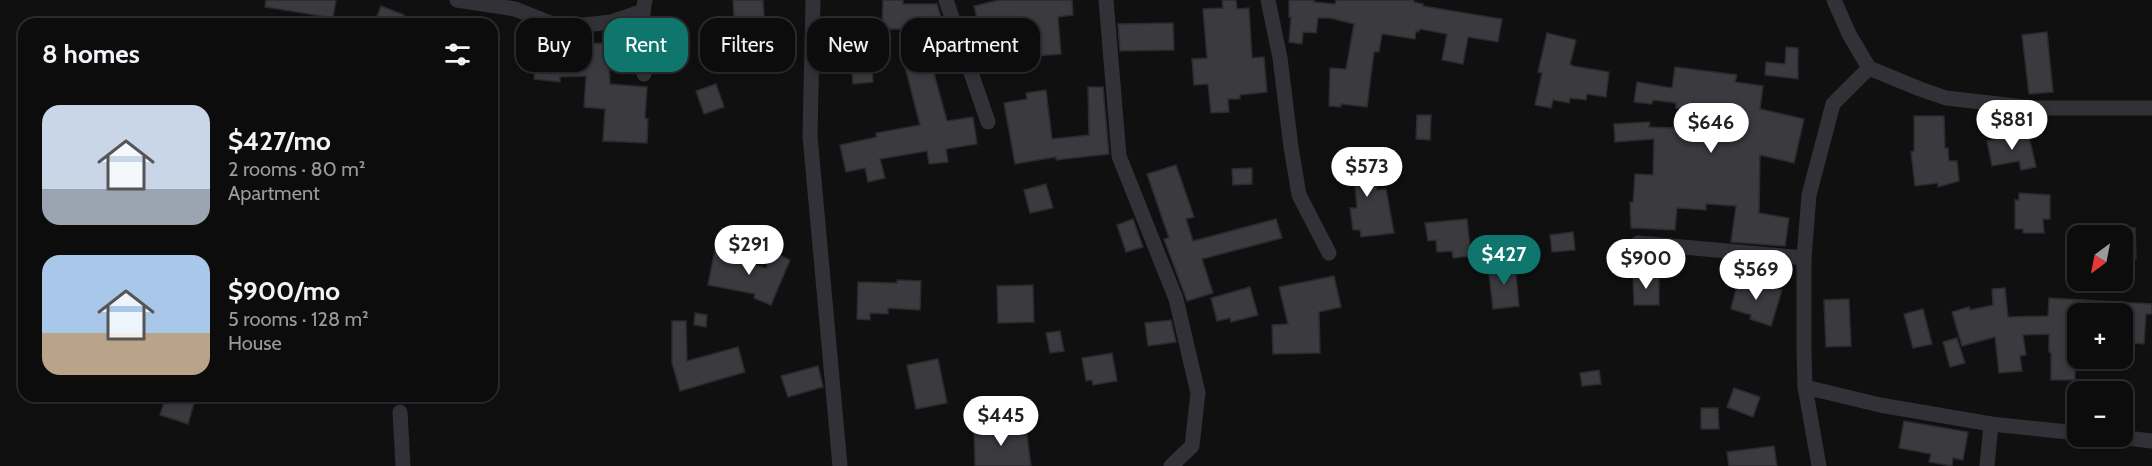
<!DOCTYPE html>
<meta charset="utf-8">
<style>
body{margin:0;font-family:Cabin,sans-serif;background:#1a1a1b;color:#f1f3f6;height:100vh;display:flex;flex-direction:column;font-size:22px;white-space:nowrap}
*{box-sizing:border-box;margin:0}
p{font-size:20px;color:#9a9b9d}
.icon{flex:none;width:33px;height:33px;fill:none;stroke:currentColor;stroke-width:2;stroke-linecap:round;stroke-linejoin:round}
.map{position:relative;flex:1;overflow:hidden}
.drawer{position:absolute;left:18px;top:18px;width:480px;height:384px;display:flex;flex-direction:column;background:#0c0c0d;border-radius:18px;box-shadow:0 3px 9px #0003,0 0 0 2px #2c2c2e}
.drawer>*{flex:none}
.banner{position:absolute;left:516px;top:18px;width:570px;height:54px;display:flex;gap:12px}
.needle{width:39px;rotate:212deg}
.fabs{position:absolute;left:2067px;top:225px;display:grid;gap:12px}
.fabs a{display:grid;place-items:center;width:66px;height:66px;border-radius:12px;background:#0c0c0d;box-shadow:0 3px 9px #0003,0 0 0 2px #2c2c2e;font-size:30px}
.price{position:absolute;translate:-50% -51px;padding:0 14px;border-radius:21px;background:#fff;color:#222;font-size:20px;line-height:39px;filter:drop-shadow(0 2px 3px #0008)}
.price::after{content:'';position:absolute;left:50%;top:36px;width:18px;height:14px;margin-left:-9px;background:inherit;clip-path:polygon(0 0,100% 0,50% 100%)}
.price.active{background:#0f766e;color:#fff}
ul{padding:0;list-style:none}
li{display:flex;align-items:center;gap:18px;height:150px;padding:0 24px}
li span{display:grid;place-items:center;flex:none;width:168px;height:120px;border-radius:18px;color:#555}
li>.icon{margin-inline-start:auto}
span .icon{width:72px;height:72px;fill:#fffc;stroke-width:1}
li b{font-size:26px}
h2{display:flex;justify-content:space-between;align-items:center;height:72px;padding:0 24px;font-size:26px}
.chip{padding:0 21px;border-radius:18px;background:#0c0c0d;box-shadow:0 3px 9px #0003,0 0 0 2px #2c2c2e;font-size:21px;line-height:54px}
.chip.active{background:#0f766e;color:#fff}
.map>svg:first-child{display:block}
.building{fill:#3a3a3f;stroke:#2b2a2e;stroke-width:1.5}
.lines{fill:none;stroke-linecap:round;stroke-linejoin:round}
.street{stroke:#313137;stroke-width:15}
</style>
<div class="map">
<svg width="2152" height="466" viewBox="0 0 2152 466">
<rect width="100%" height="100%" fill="#101011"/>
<g class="building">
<path d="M266,0H336L333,18L265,7Z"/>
<path d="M733,0H763L765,30L735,33Z"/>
<path d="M883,0H903V4H937L948,41L927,48L947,121L973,117L977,144L946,149L948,162L929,164L927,151L880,159L885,178L868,182L865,168L846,172L840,145L877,137L876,133L920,125L904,63L916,60L907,29H882Z"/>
<path d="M999,0H1072L1073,15L1058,17L1061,54L1033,56L1034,62L1000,66L996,31L981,34L974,6Z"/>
<path d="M1222,0H1236L1237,9L1249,8L1252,58L1264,57L1267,92L1240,95V99H1228L1229,112L1211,113L1208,84L1194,85L1192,59L1207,58L1203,9L1223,8Z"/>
<path d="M1289,0H1314V2L1335,4L1336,0H1414V2L1423,4V6L1502,19L1498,42L1468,37L1463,64L1442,60L1447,34L1420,29L1419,32L1416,31L1415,39L1382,34L1379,52H1374L1367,107L1341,104V107L1329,106L1330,68L1346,69L1354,24L1330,18H1318L1316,33L1303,32L1302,44L1289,42L1291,17H1289Z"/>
<path d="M381,6L404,15L401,24H374Z"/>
<path d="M1173,23L1174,50L1120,51L1118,24Z"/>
<path d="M2047,32L2053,92L2029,94L2022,35Z"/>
<path d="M1547,33L1576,40L1570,64L1573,66L1609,72L1606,97L1587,94L1586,100L1570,98L1569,103L1553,100L1551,108L1535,105L1542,73L1538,72Z"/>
<path d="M608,43L610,84L647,87L645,118L648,119L647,143L603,141L605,109L584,107L586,76L560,77V82L534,79L536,59L581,63L580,44Z"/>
<path d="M1786,47L1798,48V79L1765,75L1766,62L1785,64Z"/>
<path d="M1675,67L1737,75L1735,82L1763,86L1760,109L1804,119L1794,163L1760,155L1759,213L1789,218L1785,246L1731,242L1736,206L1706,204V210L1677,208L1675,230L1631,228L1630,202H1633L1635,174L1653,175L1654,139L1615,142L1614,124L1650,122L1649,127L1673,128L1674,120L1705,118V112L1676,108V103L1653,100L1652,104L1634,102L1637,82L1672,88Z"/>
<path d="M872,68L873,82L853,84L852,70Z"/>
<path d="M716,84L724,107L704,114L696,91Z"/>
<path d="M1088,87H1103L1109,154L1056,160V157L1015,164L1004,103L1027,99L1026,93L1046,90L1052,139L1089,135Z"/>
<path d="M1417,115H1431L1430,140L1416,139Z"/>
<path d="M1914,116H1944L1945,148H1948L1949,161H1957L1959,181L1938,187V183L1915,186L1911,152L1914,151Z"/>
<path d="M2028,132L2036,167L2021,170L2019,161L1992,166L1987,141Z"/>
<path d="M1375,158L1377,190L1386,189L1394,233L1361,237L1360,230H1353L1350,208H1357L1354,173L1336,176L1334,161Z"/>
<path d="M1176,165L1194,217L1186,219L1193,241L1276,219L1282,238L1202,259L1213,293L1187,301L1164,239L1169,238L1147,174Z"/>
<path d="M1252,168V184L1233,185L1232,169Z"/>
<path d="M1046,184L1053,208L1030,213L1024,190Z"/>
<path d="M2019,193L2050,195V219H2043L2044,233H2023V229H2015V200H2019Z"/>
<path d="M1133,219L1143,247L1126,252L1117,225Z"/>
<path d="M1467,219L1471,256L1453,258L1452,251L1437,252L1436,240L1428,241L1425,223Z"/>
<path d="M2122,228H2135L2136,259H2122Z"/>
<path d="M1573,232L1575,250L1552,252L1550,235Z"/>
<path d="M715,249L728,252L726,260L766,268L773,252L790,260L771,305L754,298L755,294L708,285Z"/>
<path d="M1515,263L1519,306L1493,309L1488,266Z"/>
<path d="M1633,275H1659V305H1634Z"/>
<path d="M1334,276L1341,307L1319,312L1320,353L1273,354L1272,325L1288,324L1279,287Z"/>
<path d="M1739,277L1782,290L1771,326L1750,319L1751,315L1731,309Z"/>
<path d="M897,280L921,281L920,310L888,308V314L870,313V320L857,319L858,282L897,283Z"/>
<path d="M1033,285L1034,322L998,323L997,286Z"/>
<path d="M1250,287L1258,315L1231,322L1230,318L1217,321L1211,298Z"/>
<path d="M2005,288L2008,317L2048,316L2049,298L2152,304V314H2146L2144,344L2122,342V314H2076L2077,351H2075V380H2051V352H2049V334L2023,335L2026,355L2020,356L2022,371L1999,373L1995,337L1962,346L1952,312L1969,307L1970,310L1993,305L1992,289Z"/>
<path d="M1849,299L1851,346L1826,347L1824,300Z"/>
<path d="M1923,309L1932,344L1913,348L1904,314Z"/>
<path d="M695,313L707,315L706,327L694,325Z"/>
<path d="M1171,320L1176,342L1148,346L1145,323Z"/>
<path d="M672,321H686L687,361L738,347L745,372L680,391L672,363Z"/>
<path d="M1060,331L1064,351L1050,353L1046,333Z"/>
<path d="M1957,338L1965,363L1950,367L1943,342Z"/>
<path d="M1112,353L1117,381L1093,385L1092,380L1086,381L1082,358Z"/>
<path d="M938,359L947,403L916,409L907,365Z"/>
<path d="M818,366L823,387L788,397L781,376Z"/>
<path d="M1599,370L1601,384L1582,386L1580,373Z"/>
<path d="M1734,388L1760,397L1753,417L1727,407Z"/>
<path d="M166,396H196L188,424L160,415Z"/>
<path d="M1701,408H1718L1719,429H1701Z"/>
<path d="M1904,421L1968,432L1963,460L1953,458L1952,466L1929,462L1931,454L1899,448Z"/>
<path d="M997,426V431L1026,428L1031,466H975L974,427Z"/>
<path d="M1774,446L1777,466H1729L1727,452Z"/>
</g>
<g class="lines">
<g class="street">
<path d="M457,0L515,9L550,23L575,26L611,22L643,11"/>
<path d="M813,0L810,136L840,466"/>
<path d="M946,0L988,122"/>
<path d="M1106,0L1119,156L1176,299L1198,393L1192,446L1171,466"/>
<path d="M1268,0L1280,58L1291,147L1299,195L1329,253"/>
<path d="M1834,0L1849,34L1869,68L1920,89L1946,98L2034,108H2152"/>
<path d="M644,74L643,11L645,0"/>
<path d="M1638,243L1804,258"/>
<path d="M1805,387L1880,405L1991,424L2078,433"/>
<path d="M400,412L403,466"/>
<path d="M2111,436L2152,441"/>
<path d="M1819,466L1805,387L1804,350V258L1809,195L1833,104L1869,68"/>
<path d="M1987,466L1991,424"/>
</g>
</g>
</svg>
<div class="fabs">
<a><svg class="needle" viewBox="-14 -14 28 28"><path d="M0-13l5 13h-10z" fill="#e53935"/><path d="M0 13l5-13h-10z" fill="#9a9b9d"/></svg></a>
<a>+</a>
<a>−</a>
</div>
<b class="price" style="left:2012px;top:151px">$881</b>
<b class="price" style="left:1711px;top:154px">$646</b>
<b class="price" style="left:1367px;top:198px">$573</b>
<b class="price" style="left:749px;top:276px">$291</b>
<b class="price active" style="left:1504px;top:286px">$427</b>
<b class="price" style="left:1646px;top:290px">$900</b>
<b class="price" style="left:1756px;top:301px">$569</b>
<b class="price" style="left:1001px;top:447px">$445</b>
<div class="banner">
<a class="chip">Buy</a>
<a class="chip active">Rent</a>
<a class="chip">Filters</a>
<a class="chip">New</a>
<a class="chip">Apartment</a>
</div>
<section class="drawer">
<h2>8 homes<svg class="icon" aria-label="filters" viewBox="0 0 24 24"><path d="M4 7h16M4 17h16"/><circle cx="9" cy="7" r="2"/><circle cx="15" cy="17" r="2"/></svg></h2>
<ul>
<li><span style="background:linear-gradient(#c9d6e8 70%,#9aa5b1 0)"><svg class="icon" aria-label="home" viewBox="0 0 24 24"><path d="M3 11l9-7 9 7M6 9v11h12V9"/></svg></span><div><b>$427/mo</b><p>2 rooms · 80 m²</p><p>Apartment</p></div></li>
<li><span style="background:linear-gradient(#a9c7e8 65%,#b9a48a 0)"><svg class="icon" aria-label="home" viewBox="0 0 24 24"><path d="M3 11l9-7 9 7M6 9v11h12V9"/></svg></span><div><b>$900/mo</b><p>5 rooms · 128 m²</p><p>House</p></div></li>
</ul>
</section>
</div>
